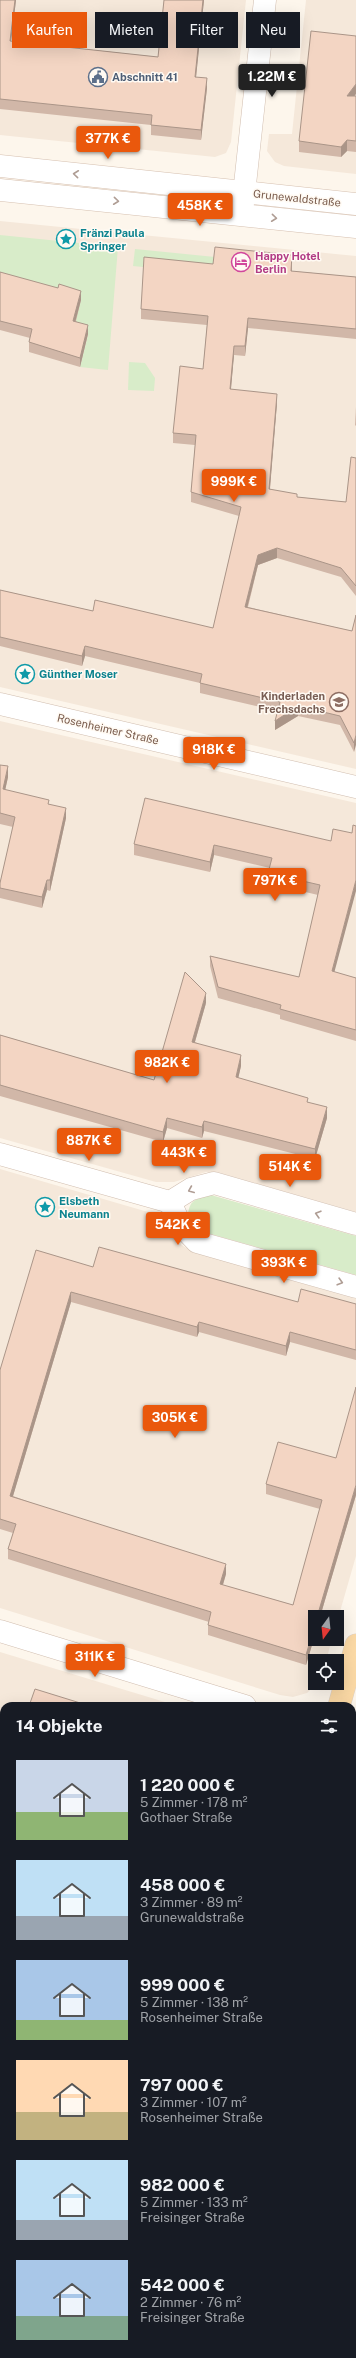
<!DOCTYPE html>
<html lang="de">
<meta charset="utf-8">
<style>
body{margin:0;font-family:"Public Sans",sans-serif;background:#20242c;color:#f1f3f6;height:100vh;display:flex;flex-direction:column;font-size:15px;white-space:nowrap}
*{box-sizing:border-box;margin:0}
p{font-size:13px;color:#9ea1a6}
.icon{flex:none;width:22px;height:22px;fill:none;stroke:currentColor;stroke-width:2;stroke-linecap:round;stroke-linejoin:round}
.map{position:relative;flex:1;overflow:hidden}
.panel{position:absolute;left:0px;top:1702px;width:356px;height:656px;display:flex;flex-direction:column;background:#171b24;border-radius:12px 12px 0 0;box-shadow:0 4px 16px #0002}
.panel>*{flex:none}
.top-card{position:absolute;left:12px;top:12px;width:332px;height:36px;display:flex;gap:8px}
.needle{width:26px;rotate:195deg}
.controls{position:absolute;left:308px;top:1610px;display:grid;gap:8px}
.controls a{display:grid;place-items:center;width:36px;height:36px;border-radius:0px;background:#171b24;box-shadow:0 4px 16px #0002;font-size:20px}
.price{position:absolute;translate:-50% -34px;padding:0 9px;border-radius:4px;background:#ea580c;color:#fff;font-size:13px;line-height:26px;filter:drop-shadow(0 1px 2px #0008)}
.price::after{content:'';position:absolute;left:50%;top:24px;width:12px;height:9px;margin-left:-6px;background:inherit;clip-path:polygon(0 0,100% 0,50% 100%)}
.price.active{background:#222;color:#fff}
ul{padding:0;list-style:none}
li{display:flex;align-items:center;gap:12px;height:100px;padding:0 16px}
li span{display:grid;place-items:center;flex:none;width:112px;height:80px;border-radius:0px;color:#555}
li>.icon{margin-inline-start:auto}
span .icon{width:48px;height:48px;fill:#fffc;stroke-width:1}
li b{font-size:17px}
h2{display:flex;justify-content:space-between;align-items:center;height:48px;padding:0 16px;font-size:17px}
.chip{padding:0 14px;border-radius:0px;background:#171b24;box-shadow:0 4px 16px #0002;font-size:14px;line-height:36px}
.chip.active{background:#ea580c;color:#fff}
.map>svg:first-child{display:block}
.residential{fill:#f5e8da}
.green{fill:#d8ecc9}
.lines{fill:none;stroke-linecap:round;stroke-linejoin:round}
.minor-casing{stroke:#d1beb0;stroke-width:23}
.secondary-casing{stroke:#d6c0b0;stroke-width:23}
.primary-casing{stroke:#dad1cd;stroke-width:23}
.minor{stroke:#fff;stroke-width:22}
.secondary{stroke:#fff;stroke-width:22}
.primary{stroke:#fbd9a5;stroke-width:22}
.wall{fill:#d1b7a8}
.shaded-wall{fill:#aa9588}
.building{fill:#f3d5c3;stroke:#aa9588}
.oneway{stroke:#af9d94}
.labels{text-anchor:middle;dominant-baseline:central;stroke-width:3;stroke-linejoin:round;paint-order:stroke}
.service-label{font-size:11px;font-weight:bold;fill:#4e5e75;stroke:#fffaf3;text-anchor:start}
.street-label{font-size:11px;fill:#7a5c4d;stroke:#fffaf3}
.culture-label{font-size:11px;font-weight:bold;fill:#0d838f;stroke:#fffaf3;text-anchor:start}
.hotel-label{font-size:11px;font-weight:bold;fill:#b23c85;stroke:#fffaf3;text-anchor:start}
.education-label{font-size:11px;font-weight:bold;fill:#785e54;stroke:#fffaf3;text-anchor:end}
</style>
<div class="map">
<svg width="356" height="2358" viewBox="0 0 356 2358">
<rect width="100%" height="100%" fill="#fdf6ec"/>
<g class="residential">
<path d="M0,0H246L231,142L226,153L215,157L0,135Z"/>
<path d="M306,0H356V174L284,166L275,162L267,151L269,134H292Z"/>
<path d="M0,221L356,256V769L0,687Z"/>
<path d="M0,721L356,803V1212L217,1172H206L174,1182H156L0,1138Z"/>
<path d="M0,1169L148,1212L162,1221L180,1244L193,1252L356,1299V1556L337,1622V1617H315V1639H332L326,1661H315V1683H317L307,1693L293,1697L280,1695L0,1608Z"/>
<path d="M0,1652L178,1706H4V2037L0,2033Z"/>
<path d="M356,1993V2208L352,2210V2007Z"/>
<path d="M0,2083L4,2087V2354H52L49,2358H0Z"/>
<path d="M356,2259V2358H206L209,2354H352V2261Z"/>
</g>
<g class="green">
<path d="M0,235L118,247L108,370L80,367L88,335L0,282Z"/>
<path d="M135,249L215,257L213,274L133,266Z"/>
<path d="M129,362L145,363L155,378L154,391L128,390Z"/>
<path d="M211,1195L356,1236V1275L200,1231L188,1217C188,1200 197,1198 211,1195Z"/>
<path d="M352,1784L356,1785V1815L352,1828Z"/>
<path d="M119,2354H145L142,2358H116Z"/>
</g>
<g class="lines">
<defs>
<g id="minor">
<path d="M242,212L265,0"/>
<path d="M0,704L356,787"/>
<path d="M0,1154L170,1202L191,1189L214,1183L356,1224"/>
<path d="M170,1202L180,1224L197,1242L356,1287"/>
<path d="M0,1631L245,1706"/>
<path d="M352,1740L356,1741"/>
<path d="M0,2054L4,2059"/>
<path d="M352,2244L356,2242"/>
</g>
<g id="secondary">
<path d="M0,166L356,204"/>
<path d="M0,190L356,227"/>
</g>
<g id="primary">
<path d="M339,1706L356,1645"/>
<path d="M352,1915L356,1902"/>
<path d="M82,2358L86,2354"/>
<path d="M173,2358L177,2354"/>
</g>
</defs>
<use href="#minor" class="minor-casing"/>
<use href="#secondary" class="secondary-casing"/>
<use href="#primary" class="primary-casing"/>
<use href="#minor" class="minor"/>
<use href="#secondary" class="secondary"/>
<use href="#primary" class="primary"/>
</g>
<g class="wall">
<path d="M0,0H16L11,41L158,57L164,0H204L196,77L207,88L201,140L151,135V125L0,109Z"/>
<path d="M356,94L354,96H356V152L347,151L341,157L299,152V141Z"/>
<path d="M213,264L292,265V271L356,277V339L248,328L245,356L234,355L231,389L277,403L270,489L297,497L346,502L356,458V596L341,577L277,558L258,565L248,607L352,631L356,615L354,752L340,725L298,716L275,730L278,711L200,693V683L85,656L82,666L0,646V590L93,611L213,628L239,516L191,502V492L195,445L173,443V433L203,369L207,325L141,319V309Z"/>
<path d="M0,272L81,300L76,321L88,334L80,367L29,352V342L30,338L0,330Z"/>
<path d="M356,407V426L355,425Z"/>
<path d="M0,765L8,777L5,790L49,804L66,818L50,891L47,890L42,908L0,898V883L13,827L0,824Z"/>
<path d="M331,841L334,972L356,978V1041L280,1019V1015L218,998L210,966V956L299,977L318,895L268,883V873L270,868L214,855L210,872L134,855V844Z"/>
<path d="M206,1003L195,1042L241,1066L238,1078L308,1102L327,1118L315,1159L204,1131L202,1138L167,1128L163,1142L0,1096V1035L154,1080Z"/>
<path d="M93,1267L298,1302L356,1304V1360L290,1342L286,1356L199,1332L197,1337L71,1302L13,1496L226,1574L223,1585L293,1605L320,1509L266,1494V1484L356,1495L320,1617H315V1635L306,1665L208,1635V1625L209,1622L8,1559V1549L13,1533L0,1529V1370Z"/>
<path d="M4,1914V1999L2,1997V1987L0,1984V1917Z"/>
<path d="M0,2123L4,2127V2228L0,2224Z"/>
</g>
<g class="shaded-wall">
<path d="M15,0H16L10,51V41Z"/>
<path d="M203,0H204L195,87V77Z"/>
<path d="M207,78V88L201,140V130Z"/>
<path d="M356,84V94L347,106V96Z"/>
<path d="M347,140V151L341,157V147Z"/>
<path d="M292,255V265L291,281V271Z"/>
<path d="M81,291V300L73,330V321Z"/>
<path d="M248,318V328L245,356V346Z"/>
<path d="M88,325V334L80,367V358Z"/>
<path d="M234,346V355L230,399V389Z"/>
<path d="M277,394V403L269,499V489Z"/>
<path d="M277,548V558L258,565L245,616V607L258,555Z"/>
<path d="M85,646V656L82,666V656Z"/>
<path d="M298,706V716L275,730V721Z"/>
<path d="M356,735V745L354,752V743Z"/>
<path d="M8,766V777L3,800V789Z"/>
<path d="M66,808V818L50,891V880Z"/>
<path d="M214,845V855L210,872V862Z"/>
<path d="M47,880V890L42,908V897Z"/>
<path d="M356,880V891L332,981V971Z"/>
<path d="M206,993V1003L192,1052V1042Z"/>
<path d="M241,1055V1066L236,1088V1077Z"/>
<path d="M327,1107V1118L315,1159V1149Z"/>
<path d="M167,1118V1128L163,1142V1132Z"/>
<path d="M204,1121V1131L202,1138V1127Z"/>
<path d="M71,1292V1302L10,1506V1496Z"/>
<path d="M199,1322V1332L197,1337V1327Z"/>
<path d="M290,1332V1342L286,1356V1346Z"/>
<path d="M356,1485V1495L320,1617H317Z"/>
<path d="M226,1564V1574L220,1594V1584Z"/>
<path d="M315,1625V1635L306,1665V1655Z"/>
<path d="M4,1746V1757L0,1773V1762Z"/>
<path d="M4,1865V1875L0,1880V1869Z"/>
<path d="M356,2147V2158L352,2161V2151Z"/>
<path d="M6,2354H15L12,2358H2Z"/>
</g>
<g class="building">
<path d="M0,0H15L10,41L158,57L164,0H203L195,77L207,78L201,130L151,125L152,115L0,99Z"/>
<path d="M311,31L356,36V84L347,96H356V141L347,140L341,147L299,141Z"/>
<path d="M215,247L292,255L291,271L356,277V329L248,318L245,346H234L230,389L277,394L269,489L297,494V497L346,502L351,457L356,458V586L341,568L277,548L258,555L245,607L352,631L356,615V735L354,743L340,716L298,706L275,721L280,702L200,683L202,674L85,646L82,656L0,637V590L93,611L95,600L213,628L241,507L191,492L196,435L173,433L180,366L203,369L208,316L141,309L144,257L213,264Z"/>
<path d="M0,272L58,288L59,284L81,291L73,321L88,325L80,358L29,342L32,329L0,321Z"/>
<path d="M0,765L8,766L3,789L49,800L48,804L66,808L50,880H47L42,897L0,888V883L15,817L0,813Z"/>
<path d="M145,798L331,841L333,829L352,833L353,825L356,826V880L332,971L356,978V1030L280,1009L281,1005L218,987L210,956L299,977L320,885L268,873L272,858L214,845L210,862L134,844Z"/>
<path d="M185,972L206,993L192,1042L241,1055L236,1077L308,1098L307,1102L327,1107L315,1149L204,1121L202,1127L167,1118L163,1132L0,1085V1035L154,1080Z"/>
<path d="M99,1247L298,1302L301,1289L356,1304V1350L290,1332L286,1346L199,1322L197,1327L71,1292L10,1496L226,1564L220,1584L293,1605L322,1500L266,1484L278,1442L336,1458L356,1387V1485L317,1617H315V1625L306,1655L208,1625L211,1612L8,1549L16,1524L0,1519V1370L36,1250L93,1267Z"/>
<path d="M35,1689L90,1706H29Z"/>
<path d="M0,1716L4,1717V1746L0,1762Z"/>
<path d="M0,1852L4,1854V1865L0,1869Z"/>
<path d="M4,1914V1978L0,1973V1917Z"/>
<path d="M356,2035V2147L352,2151V2048Z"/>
<path d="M0,2123L4,2127V2218L0,2213V2199L1,2197L0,2196Z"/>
<path d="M4,2282V2354H6L2,2358H0V2287Z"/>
<path d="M356,2300V2358H282L287,2354H352V2303Z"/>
</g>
<defs><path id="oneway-chevron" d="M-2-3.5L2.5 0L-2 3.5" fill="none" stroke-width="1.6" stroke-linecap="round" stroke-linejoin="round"/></defs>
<g class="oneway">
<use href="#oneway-chevron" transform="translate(76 174) rotate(-174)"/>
<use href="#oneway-chevron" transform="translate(116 201) rotate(6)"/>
<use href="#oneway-chevron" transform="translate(274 218) rotate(6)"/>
<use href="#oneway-chevron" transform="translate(191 1190) rotate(157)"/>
<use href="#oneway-chevron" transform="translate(318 1214) rotate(-164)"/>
<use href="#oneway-chevron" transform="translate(340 1282) rotate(16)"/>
</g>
<defs>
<symbol id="civic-ring" viewBox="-11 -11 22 22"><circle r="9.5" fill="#fffaf3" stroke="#5c6f8a" stroke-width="1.5"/><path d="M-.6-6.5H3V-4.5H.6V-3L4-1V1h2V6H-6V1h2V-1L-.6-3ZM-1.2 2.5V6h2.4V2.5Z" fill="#5c6f8a"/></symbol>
<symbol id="sight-ring" viewBox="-11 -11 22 22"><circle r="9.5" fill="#fffaf3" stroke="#0f9aa8" stroke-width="1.5"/><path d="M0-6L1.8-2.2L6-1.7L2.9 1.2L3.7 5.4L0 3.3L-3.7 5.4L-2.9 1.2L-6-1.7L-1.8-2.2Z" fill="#0f9aa8"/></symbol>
<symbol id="hotel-ring" viewBox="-11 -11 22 22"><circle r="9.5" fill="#fffaf3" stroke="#d1479c" stroke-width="1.5"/><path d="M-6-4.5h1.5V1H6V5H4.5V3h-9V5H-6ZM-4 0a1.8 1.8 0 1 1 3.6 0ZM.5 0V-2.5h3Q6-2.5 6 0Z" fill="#d1479c"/></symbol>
<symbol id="school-ring" viewBox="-11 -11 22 22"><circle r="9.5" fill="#fffaf3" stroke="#8d6e63" stroke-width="1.5"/><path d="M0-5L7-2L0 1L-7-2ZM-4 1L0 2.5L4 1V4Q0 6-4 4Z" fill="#8d6e63"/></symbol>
</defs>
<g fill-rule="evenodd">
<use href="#civic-ring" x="87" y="66" width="22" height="22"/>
<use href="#sight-ring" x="55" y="228" width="22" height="22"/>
<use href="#hotel-ring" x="230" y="251" width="22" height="22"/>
<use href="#sight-ring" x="14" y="663" width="22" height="22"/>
<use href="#school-ring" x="328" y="691" width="22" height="22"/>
<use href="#sight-ring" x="34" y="1196" width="22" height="22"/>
</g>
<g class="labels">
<g class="service-label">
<text x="112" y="77">Abschnitt 41</text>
</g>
<g class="street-label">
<text transform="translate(297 198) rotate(6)">Grunewaldstraße</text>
<text transform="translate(108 729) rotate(13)">Rosenheimer Straße</text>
</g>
<g class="culture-label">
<text x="80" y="233">Fränzi Paula<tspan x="80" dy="13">Springer</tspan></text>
<text x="39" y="674">Günther Moser</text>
<text x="59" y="1201">Elsbeth<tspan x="59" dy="13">Neumann</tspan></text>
</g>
<g class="hotel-label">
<text x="255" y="256">Happy Hotel<tspan x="255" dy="13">Berlin</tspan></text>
</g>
<g class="education-label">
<text x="325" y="696">Kinderladen<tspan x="325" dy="13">Frechsdachs</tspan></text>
</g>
</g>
</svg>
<div class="controls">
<a><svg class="needle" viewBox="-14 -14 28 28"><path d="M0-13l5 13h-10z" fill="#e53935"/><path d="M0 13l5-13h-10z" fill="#9ea1a6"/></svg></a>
<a><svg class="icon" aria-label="locate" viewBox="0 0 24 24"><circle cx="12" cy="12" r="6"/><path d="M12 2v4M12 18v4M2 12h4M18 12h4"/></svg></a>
</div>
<b class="price active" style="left:272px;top:98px">1.22M €</b>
<b class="price" style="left:108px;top:160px">377K €</b>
<b class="price" style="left:200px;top:227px">458K €</b>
<b class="price" style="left:234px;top:503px">999K €</b>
<b class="price" style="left:214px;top:771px">918K €</b>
<b class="price" style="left:275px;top:902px">797K €</b>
<b class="price" style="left:167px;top:1084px">982K €</b>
<b class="price" style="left:89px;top:1162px">887K €</b>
<b class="price" style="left:184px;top:1174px">443K €</b>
<b class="price" style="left:290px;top:1188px">514K €</b>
<b class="price" style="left:178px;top:1246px">542K €</b>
<b class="price" style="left:284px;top:1284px">393K €</b>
<b class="price" style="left:175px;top:1439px">305K €</b>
<b class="price" style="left:95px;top:1678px">311K €</b>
<div class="top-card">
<a class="chip active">Kaufen</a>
<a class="chip">Mieten</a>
<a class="chip">Filter</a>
<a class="chip">Neu</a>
</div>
<section class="panel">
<h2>14 Objekte<svg class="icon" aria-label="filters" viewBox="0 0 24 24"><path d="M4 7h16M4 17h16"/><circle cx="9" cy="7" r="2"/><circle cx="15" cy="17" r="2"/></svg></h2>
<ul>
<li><span style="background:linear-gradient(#c9d6e8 65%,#8fb573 0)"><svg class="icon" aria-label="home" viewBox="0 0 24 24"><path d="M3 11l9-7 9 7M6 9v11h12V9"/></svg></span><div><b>1 220 000 €</b><p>5 Zimmer · 178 m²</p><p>Gothaer Straße</p></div></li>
<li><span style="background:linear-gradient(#bfe0f5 70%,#9aa5b1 0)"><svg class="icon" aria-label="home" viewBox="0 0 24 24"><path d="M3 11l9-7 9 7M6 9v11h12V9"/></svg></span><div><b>458 000 €</b><p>3 Zimmer · 89 m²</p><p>Grunewaldstraße</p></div></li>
<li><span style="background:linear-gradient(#a9c7e8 75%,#8fb573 0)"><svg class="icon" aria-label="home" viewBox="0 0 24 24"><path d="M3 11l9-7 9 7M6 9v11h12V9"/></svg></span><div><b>999 000 €</b><p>5 Zimmer · 138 m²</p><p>Rosenheimer Straße</p></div></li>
<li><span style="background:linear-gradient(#ffd9b3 65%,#c2b280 0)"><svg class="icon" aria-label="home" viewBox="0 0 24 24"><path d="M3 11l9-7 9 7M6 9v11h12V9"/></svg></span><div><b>797 000 €</b><p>3 Zimmer · 107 m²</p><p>Rosenheimer Straße</p></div></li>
<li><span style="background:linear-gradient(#bfe0f5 75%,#9aa5b1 0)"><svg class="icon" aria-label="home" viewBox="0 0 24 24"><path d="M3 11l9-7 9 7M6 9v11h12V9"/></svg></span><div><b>982 000 €</b><p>5 Zimmer · 133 m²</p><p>Freisinger Straße</p></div></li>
<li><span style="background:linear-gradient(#a9c7e8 70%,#7fa58c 0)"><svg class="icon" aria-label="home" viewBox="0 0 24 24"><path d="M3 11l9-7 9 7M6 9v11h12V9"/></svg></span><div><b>542 000 €</b><p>2 Zimmer · 76 m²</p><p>Freisinger Straße</p></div></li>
</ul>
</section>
</div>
